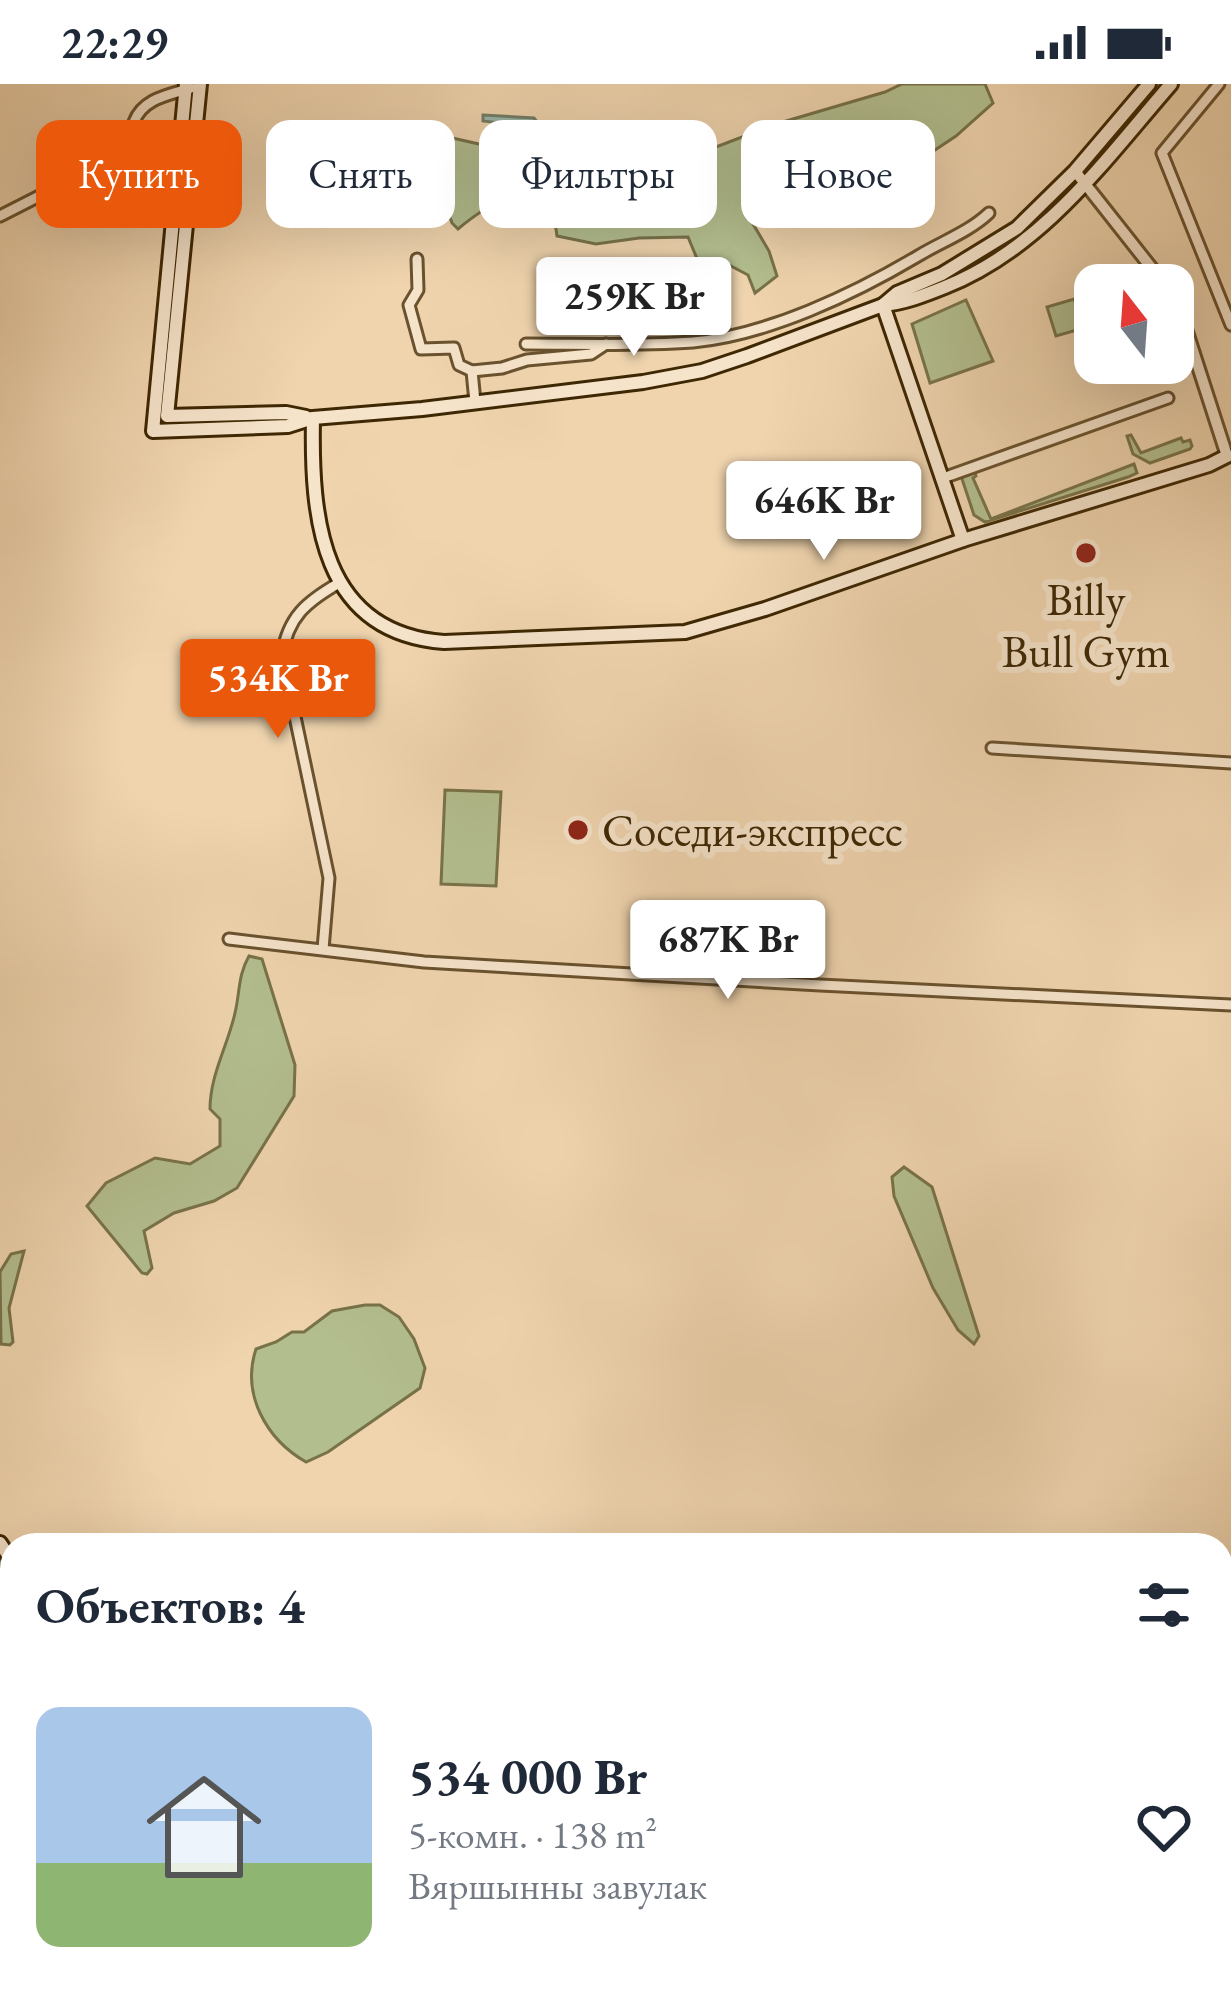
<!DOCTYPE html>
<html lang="ru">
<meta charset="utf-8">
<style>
body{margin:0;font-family:"EB Garamond",serif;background:#f2f2f3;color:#1f2937;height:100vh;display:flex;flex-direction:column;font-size:45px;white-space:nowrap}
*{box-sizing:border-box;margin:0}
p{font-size:39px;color:#747a83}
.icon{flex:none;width:66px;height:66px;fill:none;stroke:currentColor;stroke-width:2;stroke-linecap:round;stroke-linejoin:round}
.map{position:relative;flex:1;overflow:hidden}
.side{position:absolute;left:0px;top:1449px;width:1233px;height:471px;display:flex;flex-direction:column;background:#fff;border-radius:36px 36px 0 0;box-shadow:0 12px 48px #0002}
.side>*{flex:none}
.banner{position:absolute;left:36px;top:36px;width:1161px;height:108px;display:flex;gap:24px}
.needle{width:78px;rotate:343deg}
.buttons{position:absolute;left:1074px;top:180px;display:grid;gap:24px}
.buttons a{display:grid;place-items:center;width:120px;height:120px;border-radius:24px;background:#fff;box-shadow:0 12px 48px #0002;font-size:60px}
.price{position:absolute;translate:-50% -102px;padding:0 27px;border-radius:12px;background:#fff;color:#222;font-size:39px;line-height:78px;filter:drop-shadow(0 3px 6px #0008)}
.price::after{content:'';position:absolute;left:50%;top:72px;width:36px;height:27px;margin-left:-18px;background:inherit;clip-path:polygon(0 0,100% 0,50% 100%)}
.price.on{background:#ea580c;color:#fff}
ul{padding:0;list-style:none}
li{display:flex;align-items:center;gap:36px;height:300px;padding:0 36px}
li+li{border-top:3px solid #e0e1e3}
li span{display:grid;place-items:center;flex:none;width:336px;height:240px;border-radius:24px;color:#555}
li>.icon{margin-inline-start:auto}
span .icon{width:144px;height:144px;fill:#fffc;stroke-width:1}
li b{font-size:51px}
h2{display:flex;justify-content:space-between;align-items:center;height:144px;padding:0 36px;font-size:51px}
.pill{padding:0 42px;border-radius:24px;background:#fff;box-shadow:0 12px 48px #0002;font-size:42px;line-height:108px}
.pill.on{background:#ea580c;color:#fff}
.status{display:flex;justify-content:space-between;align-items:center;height:84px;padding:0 60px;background:#fff;direction:ltr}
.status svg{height:33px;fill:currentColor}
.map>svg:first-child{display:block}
.green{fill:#b3be8f;stroke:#787249;stroke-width:3}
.water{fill:#9ab8ad;stroke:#757e69;stroke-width:3}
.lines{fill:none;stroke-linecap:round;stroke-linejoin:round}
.minor-casing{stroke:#6a522e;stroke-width:15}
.tertiary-casing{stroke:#6a522e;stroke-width:16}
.secondary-casing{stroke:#3e2703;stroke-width:18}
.trunk-casing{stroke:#3e2703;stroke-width:20}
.minor{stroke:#f5e3ca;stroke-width:9}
.tertiary{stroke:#f5e3ca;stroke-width:10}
.secondary{stroke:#f5e3ca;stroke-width:12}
.trunk{stroke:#e8ba77;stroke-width:14}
.poi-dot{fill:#8f2418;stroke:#f5e3ca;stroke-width:4.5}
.labels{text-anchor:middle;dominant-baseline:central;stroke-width:12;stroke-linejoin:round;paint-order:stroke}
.poi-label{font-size:45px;fill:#3e2703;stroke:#f5e3ca}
</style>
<div class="status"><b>22:29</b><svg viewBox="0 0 49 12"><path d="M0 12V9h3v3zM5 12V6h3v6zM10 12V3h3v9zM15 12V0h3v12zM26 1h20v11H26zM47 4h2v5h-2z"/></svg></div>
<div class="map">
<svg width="1231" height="1919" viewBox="0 0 1231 1919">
<rect width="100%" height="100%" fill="#efd4ae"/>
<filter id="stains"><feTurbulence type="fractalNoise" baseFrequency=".00167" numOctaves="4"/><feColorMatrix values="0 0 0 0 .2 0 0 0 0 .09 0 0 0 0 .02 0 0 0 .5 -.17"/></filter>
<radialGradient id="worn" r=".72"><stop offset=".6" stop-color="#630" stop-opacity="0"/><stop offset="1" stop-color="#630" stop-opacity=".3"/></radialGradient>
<g class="green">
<path d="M902,0H985L993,19L956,52L887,98L810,122L769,116L746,128L769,167L777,192L755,209L748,191L729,181L703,189L688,153L639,154L596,160L557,152L553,125C514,104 489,119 458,145L452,139L427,70L361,84L368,55L422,47L562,79L605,54L652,67L703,68L776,40L885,8Z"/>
<path d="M1074,215L1084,244L1056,252L1047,223Z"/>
<path d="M966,216L993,277L930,299L912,240Z"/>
<path d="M1131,351L1141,369L1181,354L1183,358L1190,356L1192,362L1190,365L1150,379L1133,370L1127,352Z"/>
<path d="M1134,380L1137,389L1128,393L985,438L974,431L961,392L974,387L976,392L973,394L991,435Z"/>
<path d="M445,706L501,708L496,802L441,800Z"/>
<path d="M249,872L262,875L295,981L294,1012L237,1104L214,1117L174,1129L144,1147L152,1184L147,1190L142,1189L87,1122L106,1099L155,1074L190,1080L220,1062V1035L210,1025C210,991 228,961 235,929C240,908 238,891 249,872Z"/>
<path d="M904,1083L932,1103L979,1252L974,1260L958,1246L933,1204L894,1112L892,1093Z"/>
<path d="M24,1167L9,1224L13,1258L10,1261L1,1260L0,1188L11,1170Z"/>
<path d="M365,1221H380L399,1233L414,1255L425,1284L420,1304L328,1368L306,1378C266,1355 241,1310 256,1265L276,1258L292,1248H304L332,1227Z"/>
<path d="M0,1470L12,1488V1536L0,1518Z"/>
<path d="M0,1617L12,1635V1724L0,1706Z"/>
<path d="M136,1908H192L199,1919H144Z"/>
</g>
<path class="water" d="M483,31L534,34L542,44L537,53L525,51L517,41L483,37Z"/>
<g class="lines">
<defs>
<g id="minor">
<path d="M1219,0L1162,69L1231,241"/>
<path d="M0,132L116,73C127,62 128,52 134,38C143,14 169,11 191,4"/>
<path d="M417,175L418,206L409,221L421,265L454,264L459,281L472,287L502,284L527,276L591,270L606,260"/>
<path d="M526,260C582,260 638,262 693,258C768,251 854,210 918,172C941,158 969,148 989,129"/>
<path d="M472,287L475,318"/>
<path d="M943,394L1168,314"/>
<path d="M992,664L1231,679"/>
<path d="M229,855L424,878L820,901L1231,921"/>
<path d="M323,865L329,794L282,571C288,533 306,518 339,499"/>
</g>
<g id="tertiary">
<path d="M1075,87L1165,201"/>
<path d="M1173,211L1177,217L1227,372"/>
</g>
<g id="secondary">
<path d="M186,0L153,347L288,342L313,334L422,325L643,298L702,287L747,272L883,221C905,219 925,211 945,203C1043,164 1104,77 1171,0"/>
<path d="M200,0L167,332L286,329L306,333"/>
<path d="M884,220L897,209L942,190L1017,144L1075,87L1149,0"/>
<path d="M883,221L963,456"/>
<path d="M313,334C311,433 320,549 444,558L685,548L765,525L963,456L1209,381L1227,372"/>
<path d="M0,1459L12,1477"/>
<path d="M1221,1702L1231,1705"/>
<path d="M299,1908L306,1919"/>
<path d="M519,1919L536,1908"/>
</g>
<g id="trunk">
<path d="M0,1729L12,1747"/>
<path d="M0,1761L12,1779"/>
<path d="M98,1908L106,1919"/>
<path d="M118,1908L126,1919"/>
</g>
</defs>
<use href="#minor" class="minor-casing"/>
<use href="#tertiary" class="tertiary-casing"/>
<use href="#secondary" class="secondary-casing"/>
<use href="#trunk" class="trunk-casing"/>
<use href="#minor" class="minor"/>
<use href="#tertiary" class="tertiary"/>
<use href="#secondary" class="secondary"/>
<use href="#trunk" class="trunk"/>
</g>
<g class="poi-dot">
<circle cx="1086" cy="469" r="12"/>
<circle cx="578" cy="746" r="12"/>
</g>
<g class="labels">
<g class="poi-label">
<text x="1086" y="515">Billy<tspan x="1086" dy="52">Bull Gym</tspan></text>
<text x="602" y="746" text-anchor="start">Соседи-экспресс</text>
</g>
</g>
<rect width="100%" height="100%" filter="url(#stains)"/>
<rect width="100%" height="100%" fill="url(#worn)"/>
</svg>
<div class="buttons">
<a><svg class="needle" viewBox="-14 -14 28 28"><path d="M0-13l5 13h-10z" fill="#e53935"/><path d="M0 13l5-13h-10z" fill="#747a83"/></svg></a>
</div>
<b class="price" style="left:634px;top:275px">259K Br</b>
<b class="price" style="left:824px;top:479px">646K Br</b>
<b class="price on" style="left:278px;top:657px">534K Br</b>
<b class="price" style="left:728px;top:918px">687K Br</b>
<div class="banner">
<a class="pill on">Купить</a>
<a class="pill">Снять</a>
<a class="pill">Фильтры</a>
<a class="pill">Новое</a>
</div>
<section class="side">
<h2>Объектов: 4<svg class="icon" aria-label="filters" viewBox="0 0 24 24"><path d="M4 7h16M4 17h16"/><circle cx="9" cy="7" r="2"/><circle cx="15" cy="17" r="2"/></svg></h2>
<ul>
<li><span style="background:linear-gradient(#a9c7e8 65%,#8fb573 0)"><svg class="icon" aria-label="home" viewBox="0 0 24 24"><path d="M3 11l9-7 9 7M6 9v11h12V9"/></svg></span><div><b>534 000 Br</b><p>5-комн. · 138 m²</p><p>Вяршынны завулак</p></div><svg class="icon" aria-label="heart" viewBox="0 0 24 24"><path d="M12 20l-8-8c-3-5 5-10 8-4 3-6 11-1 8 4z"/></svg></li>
</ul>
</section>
</div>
